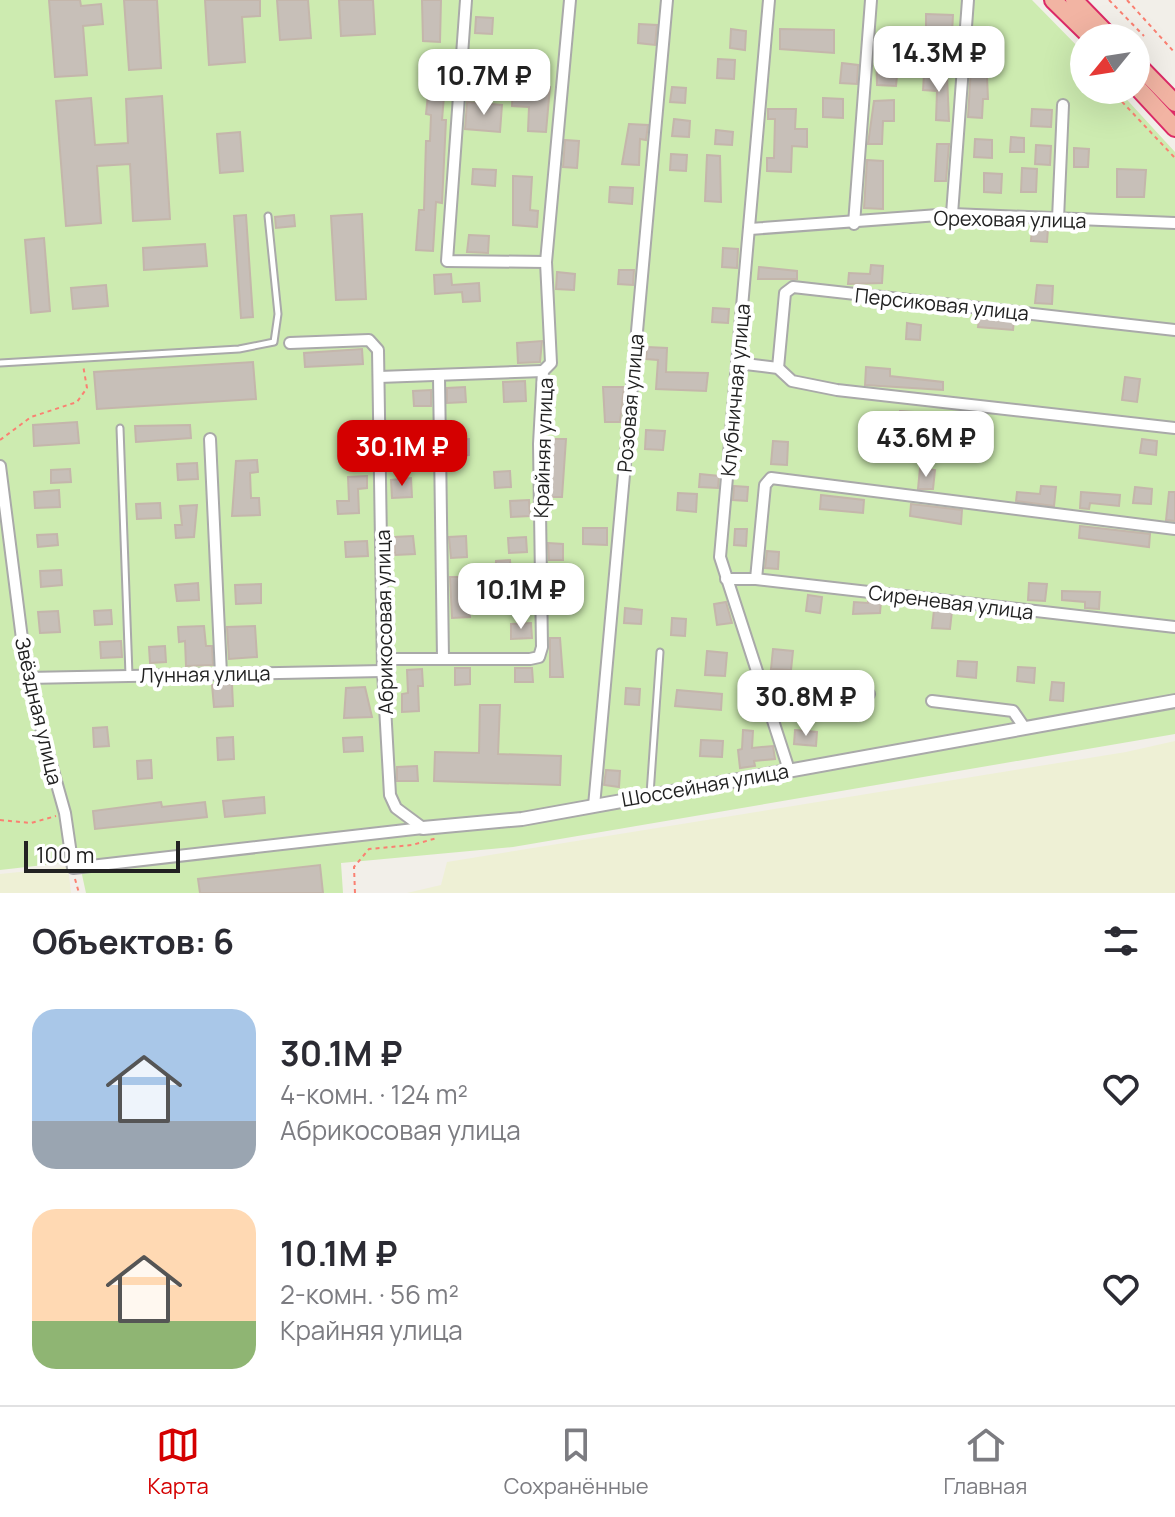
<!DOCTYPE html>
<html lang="ru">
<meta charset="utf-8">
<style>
body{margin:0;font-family:Manrope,sans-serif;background:#f2f2f3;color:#2b2b33;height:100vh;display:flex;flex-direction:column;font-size:30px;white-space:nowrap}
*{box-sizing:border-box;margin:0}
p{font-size:26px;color:#7c7c81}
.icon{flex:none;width:44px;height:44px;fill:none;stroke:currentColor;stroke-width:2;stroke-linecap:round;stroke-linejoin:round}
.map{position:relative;height:893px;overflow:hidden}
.panel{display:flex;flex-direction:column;background:#fff;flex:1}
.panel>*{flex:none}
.needle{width:52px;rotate:240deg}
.tools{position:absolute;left:1070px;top:24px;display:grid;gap:16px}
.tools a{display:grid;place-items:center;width:80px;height:80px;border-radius:50%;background:#fff;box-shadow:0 8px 32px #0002;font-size:40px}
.scale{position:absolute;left:24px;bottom:20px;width:156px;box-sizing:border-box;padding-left:8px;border:4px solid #222;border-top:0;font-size:22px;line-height:28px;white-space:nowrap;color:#222;-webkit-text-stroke:6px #fff;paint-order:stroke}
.price{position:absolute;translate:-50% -68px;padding:0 18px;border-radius:16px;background:#fff;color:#222;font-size:26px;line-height:52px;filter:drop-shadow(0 2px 4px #0008)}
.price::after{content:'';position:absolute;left:50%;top:48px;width:24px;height:18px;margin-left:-12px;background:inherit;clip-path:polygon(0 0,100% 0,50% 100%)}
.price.active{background:#d40000;color:#fff}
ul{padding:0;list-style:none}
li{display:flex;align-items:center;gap:24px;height:200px;padding:0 32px}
li span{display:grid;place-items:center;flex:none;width:224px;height:160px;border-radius:24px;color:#555}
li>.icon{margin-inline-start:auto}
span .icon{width:96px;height:96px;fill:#fffc;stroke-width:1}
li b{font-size:34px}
h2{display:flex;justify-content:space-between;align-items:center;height:96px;padding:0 32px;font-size:34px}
.menu{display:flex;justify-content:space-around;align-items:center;height:112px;border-top:2px solid #e1e1e2;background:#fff;font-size:22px;color:#7c7c81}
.menu a{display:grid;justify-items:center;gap:4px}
.menu .active{color:#d40000}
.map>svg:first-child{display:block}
.farmland{fill:#eef0d5}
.grass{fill:#cdebb0}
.building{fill:#c7bfb8;stroke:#c4b6ab;stroke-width:2}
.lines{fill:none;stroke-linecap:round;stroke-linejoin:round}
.service-casing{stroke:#a9a9a9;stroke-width:9}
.minor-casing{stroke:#a9a9a9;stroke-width:14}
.tertiary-casing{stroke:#a9a9a9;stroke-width:16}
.trunk-casing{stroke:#dc2a67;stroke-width:20}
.path{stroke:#fa8072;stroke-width:2;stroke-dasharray:4 4;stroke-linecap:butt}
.service{stroke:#fff;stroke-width:5}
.minor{stroke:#fff;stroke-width:10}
.tertiary{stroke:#fff;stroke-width:12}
.trunk{stroke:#f2b4a3;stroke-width:16}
.labels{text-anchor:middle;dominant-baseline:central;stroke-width:8;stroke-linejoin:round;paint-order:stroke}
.street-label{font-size:20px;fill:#222;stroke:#fff}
</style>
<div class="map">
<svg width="1175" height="893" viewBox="0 0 1175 893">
<rect width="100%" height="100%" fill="#f2efe9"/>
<g class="farmland">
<path d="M1175,741V893H407L441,885L447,862L1126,752Z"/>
<path d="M68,867L71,893H0V874Z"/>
</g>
<path class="grass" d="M0,0H1032L1084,53V90H1118L1175,152V734L513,847L341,863L343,893H86L79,861L0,870Z"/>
<g class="building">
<path d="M49,0H80L81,6L101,4L103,24L83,26L87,75L55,77Z"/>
<path d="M124,0H157L161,68L129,70Z"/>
<path d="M205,0H260V16L242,17L245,62L209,65Z"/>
<path d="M277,0H308L311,38L280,40Z"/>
<path d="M339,0H373L375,34L341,36Z"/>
<path d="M422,0H441L440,42L423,41Z"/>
<path d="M926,14L953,15L952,34L926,33Z"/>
<path d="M476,17L493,18L492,34L475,33Z"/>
<path d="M639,24L657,25L655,45L638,43Z"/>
<path d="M731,29L746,31L745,50L730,48Z"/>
<path d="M780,29L834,30V53L780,49Z"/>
<path d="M973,34L981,35L980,54H986L988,99H983L982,118L968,117Z"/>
<path d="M876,43H889L888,76H897L896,86L877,85Z"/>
<path d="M432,57L450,58L449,96H444L442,120H446L442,203L436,202L433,251L416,250L419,210H424L426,141H430L431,115L426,114Z"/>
<path d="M718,59L735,60L734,79L717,78Z"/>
<path d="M842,63L858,65L857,84L840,83Z"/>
<path d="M924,74L947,75L949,121L936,120L937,91L923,90Z"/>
<path d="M513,85L550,87L546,132L528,131L529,107L512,106Z"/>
<path d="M672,87L686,88L685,103L670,102Z"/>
<path d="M162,96L170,219L133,221L130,164L97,166L101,223L66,226L56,101L91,98L95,145L128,143L126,99Z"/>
<path d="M823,98L843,99V118L823,117Z"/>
<path d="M894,100V121H883L882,144H868L874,101Z"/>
<path d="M467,102L502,105L500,132L465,129Z"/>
<path d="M768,109H796L795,129H807V147L792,146L791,172L767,171V158H774L775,119H768Z"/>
<path d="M1032,109L1052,110L1051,127L1031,126Z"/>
<path d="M674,119L690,121L689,137L672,136Z"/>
<path d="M629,124L648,125L646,140L640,139L639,165L622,164Z"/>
<path d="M716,130L733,132L732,145L715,144Z"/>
<path d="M240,132L243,171L220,173L217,134Z"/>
<path d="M1011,137L1024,138V152H1010Z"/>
<path d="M975,139L992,140V158L974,157Z"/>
<path d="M565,140L579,141L577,168L563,167Z"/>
<path d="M937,144H949L946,181H935Z"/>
<path d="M1036,145L1051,146L1050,165L1035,164Z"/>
<path d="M1074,148L1089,149L1088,167H1074Z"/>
<path d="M671,154L687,155L686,171L670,170Z"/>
<path d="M707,155L720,156L721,202L705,201Z"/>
<path d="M867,160L883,161V209L864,208Z"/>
<path d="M1022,168L1037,169L1036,192H1021Z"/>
<path d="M473,169L496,170L495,186L472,184Z"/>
<path d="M1117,169L1146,170L1144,197H1117Z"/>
<path d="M984,173L1002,174L1001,193L984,192Z"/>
<path d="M513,176L532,177L530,210L538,211L537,227L513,225Z"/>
<path d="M610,187L633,188L632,204L609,202Z"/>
<path d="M362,214L366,299L336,300L331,216Z"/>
<path d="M246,215L253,317L241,318L234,216Z"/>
<path d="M294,215L295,226L276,228L275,217Z"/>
<path d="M1032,228L1048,229L1047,242L1031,241Z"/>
<path d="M469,235L489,236L488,253L467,252Z"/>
<path d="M44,238L50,311L31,313L25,240Z"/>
<path d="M205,244L207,266L144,270L143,248Z"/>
<path d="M723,248L738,249L737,268L722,267Z"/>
<path d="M871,265L883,266L882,283L848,284L849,273L870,274Z"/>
<path d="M759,267L797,271V279H758Z"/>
<path d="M619,270H634L633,285L618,284Z"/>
<path d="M557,272L575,274L574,290L556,289Z"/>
<path d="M451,274L452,285L479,283L480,301L463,302L462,292L435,294L434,275Z"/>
<path d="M106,285L108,306L73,309L71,288Z"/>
<path d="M1037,285L1053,286L1052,304L1035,303Z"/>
<path d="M713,308L729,309L728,323L712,322Z"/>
<path d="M979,318L1014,320L1013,330L978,327Z"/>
<path d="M907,323L921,325L920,340L906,339Z"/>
<path d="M542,341L540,362L518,363L517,343Z"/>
<path d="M647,347L667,348L666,372L708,373L706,391L656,389L658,360L646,359Z"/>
<path d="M362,349L363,364L305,367L304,353Z"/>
<path d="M253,362L256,399L97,409L94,372Z"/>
<path d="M866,367L890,369V376L943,382V390L865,385Z"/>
<path d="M1125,377L1140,379L1137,402L1122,400Z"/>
<path d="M525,381L526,401L504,402L503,382Z"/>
<path d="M465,387L466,402L447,403V388Z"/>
<path d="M603,387H624L620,422H605Z"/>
<path d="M431,390V406H414L413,391Z"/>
<path d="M900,411L913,412L911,431L899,430Z"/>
<path d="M959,412L977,414L976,425L958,423Z"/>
<path d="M77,422L79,443L34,446L33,425Z"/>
<path d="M190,425L191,438L136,442L135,426Z"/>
<path d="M646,430L665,431L663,450L645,449Z"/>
<path d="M469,439V455L451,456L450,440Z"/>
<path d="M547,439H566L562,497H551Z"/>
<path d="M1142,439L1157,441L1156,455L1140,453Z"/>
<path d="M773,441L788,442L787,465L771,464Z"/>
<path d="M402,444L403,460L388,461L387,445Z"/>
<path d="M257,460L258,472L250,473L251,498H259L260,515L232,516L236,461Z"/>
<path d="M197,463L198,479L178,480L177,464Z"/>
<path d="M920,468L935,470L933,489H918Z"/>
<path d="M70,469L71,482L51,483V470Z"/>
<path d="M510,471L511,487L495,488L494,472Z"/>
<path d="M700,474L719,476L718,488L699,487Z"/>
<path d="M367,476V488L358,489L359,513L338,514L337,501H349L348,477Z"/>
<path d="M411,478L412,497L392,498L391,480Z"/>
<path d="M734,486L748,487L747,501L733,500Z"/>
<path d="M1041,486L1056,487L1054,506L1016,501L1017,492L1040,494Z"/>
<path d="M1135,487L1152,489L1151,504L1133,503Z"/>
<path d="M59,490L60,507L35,508L34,492Z"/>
<path d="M1081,492L1120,495L1119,506L1090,503L1089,509L1080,508Z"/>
<path d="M1169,492H1175V521L1166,520Z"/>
<path d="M678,493L697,494L696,512L677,510Z"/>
<path d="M821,495L864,500L863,513L820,509Z"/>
<path d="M529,500L530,516L511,517L510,501Z"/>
<path d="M160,503L161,518L137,519L136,504Z"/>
<path d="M911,504L962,510L961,524L910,516Z"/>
<path d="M197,505L194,537L176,538L175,525H182L180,506Z"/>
<path d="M1080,526L1150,534L1149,547L1079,538Z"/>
<path d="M583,528H607V545L583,544Z"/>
<path d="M735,529H747L746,546L734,545Z"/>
<path d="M57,534L58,545L38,547L37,535Z"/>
<path d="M413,536L415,554L395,555L394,537Z"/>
<path d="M466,536L467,557L451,558L449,537Z"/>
<path d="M526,537L527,552L509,553L508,538Z"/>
<path d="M367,541L368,556L346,557L345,542Z"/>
<path d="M548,543L563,544V560H549Z"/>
<path d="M767,551L779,552L778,569L765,568Z"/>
<path d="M510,560L512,585L495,586L496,561Z"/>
<path d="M61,570L62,585L41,587L40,571Z"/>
<path d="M450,577H465L470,617L452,618Z"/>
<path d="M198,583L199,600L177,601L175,585Z"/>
<path d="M1029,583L1047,584L1045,601L1028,600Z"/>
<path d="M261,584V603L236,604L235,585Z"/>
<path d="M549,585H564L563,603H549Z"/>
<path d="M1062,591L1100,592L1099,609L1085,608V602L1062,600Z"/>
<path d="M808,595L822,597L820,613L806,611Z"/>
<path d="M868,600L881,601L880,613L853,614L854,602L868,603Z"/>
<path d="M726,602L732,623L717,625L714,604Z"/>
<path d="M625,608L642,610L641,624L624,623Z"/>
<path d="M111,610L112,624L95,625L94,611Z"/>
<path d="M934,610L952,611L950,629L932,628Z"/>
<path d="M58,611L60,632L40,633L38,612Z"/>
<path d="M672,618L686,619L685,636L671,635Z"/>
<path d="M531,623L532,638L511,639V624Z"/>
<path d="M204,626L206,646H212L213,665L186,666L185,641L179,642L178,627Z"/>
<path d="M255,626L257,657L229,659L227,627Z"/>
<path d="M550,638H560L563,677H550Z"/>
<path d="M121,641L122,657L101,658L100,642Z"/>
<path d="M165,646L166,662L150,663L149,647Z"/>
<path d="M773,649L793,651L791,670L771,669Z"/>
<path d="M707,651L727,653L725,676L705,675Z"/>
<path d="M958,661L977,662L976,678L957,676Z"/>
<path d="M1018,667L1035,668L1034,683L1017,681Z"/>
<path d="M455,668H470V684L455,685Z"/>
<path d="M515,668H532L533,682H515Z"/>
<path d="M422,669L423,686H418L419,711L402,712V694L408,693L407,670Z"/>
<path d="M1052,682L1064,683L1063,701L1050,700Z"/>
<path d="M232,684L233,706L214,707L212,685Z"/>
<path d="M365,687L372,717L344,718L346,688Z"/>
<path d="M626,688L640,689L639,705L625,704Z"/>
<path d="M677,690L722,694L721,710L675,706Z"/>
<path d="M480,705H500L498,754L561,756L560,785L434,781L435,752L479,753Z"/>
<path d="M107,727L109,746L94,747L93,728Z"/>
<path d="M743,730L753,731L752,748L773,746L775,759L754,761L755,766L740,768L738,750L742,749Z"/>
<path d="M795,730L817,732L816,746L794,744Z"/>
<path d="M233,737L234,759L218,760L217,738Z"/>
<path d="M362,737L363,751L344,752L343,738Z"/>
<path d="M701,740L723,741L722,757L700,756Z"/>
<path d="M151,760L152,778L138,779L137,761Z"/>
<path d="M417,766L418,781H397V767Z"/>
<path d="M606,770L620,771L619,787L604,785Z"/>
<path d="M264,797L265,813L225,817L223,801Z"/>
<path d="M161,802L162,807L205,802L207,817L95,829L93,811Z"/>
<path d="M320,865L323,893H200L198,879Z"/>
</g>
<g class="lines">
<defs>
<g id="service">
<path d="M0,363L239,349L274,342L278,314L268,216"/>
<path d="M120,428L129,675"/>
<path d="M650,794L660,652"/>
</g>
<g id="minor">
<path d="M466,0L447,261L546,262"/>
<path d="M769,0L720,557L789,770"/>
<path d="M952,214L968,0"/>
<path d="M1058,219L1063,105"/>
<path d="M854,224L871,0"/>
<path d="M750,229L952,214L1175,223"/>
<path d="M290,343L369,340L378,350L383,671L390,795L396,808L423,828"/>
<path d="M737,363L778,368L792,381L837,390L1175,428"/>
<path d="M778,368L785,293L793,287L1175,330"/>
<path d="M379,377L543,371"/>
<path d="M439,377L443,659"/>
<path d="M210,439L221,674"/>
<path d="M0,466L27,678L65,813L73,868L423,828"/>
<path d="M726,579H756L1175,627"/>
<path d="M756,579L765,485L771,478L1175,529"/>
<path d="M384,659H530L539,657L542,647L539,444L543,371L551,363L546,262L570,0"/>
<path d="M27,678L383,671"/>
<path d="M761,680L869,694"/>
<path d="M932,701L1013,711L1024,727"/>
<path d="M594,806L667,0"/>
</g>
<path id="tertiary" d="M423,828L522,819L1175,701"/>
<g id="trunk">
<path d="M1053,0L1092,38"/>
<path d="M1074,0L1111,38"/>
<path d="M1136,63L1175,103"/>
<path d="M1136,86L1175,128"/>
</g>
</defs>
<use href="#service" class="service-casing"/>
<use href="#minor" class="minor-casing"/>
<use href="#tertiary" class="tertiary-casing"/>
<use href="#trunk" class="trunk-casing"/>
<g class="path">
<path d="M1109,0L1144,36"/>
<path d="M1127,0L1175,53"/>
<path d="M1111,90L1175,158"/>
<path d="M0,440L31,417L77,402L87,388L83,365"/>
<path d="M0,820L31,823L56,816"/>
<path d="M75,879L79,893"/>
<path d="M355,893L354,867L369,849L412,845L437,838"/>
</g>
<use href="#service" class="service"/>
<use href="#minor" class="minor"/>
<use href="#tertiary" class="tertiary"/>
<use href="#trunk" class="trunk"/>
</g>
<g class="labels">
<g class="street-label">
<text transform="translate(1010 219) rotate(1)">Ореховая улица</text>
<text transform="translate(942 304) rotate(6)">Персиковая улица</text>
<text transform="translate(735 390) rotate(-85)">Клубничная улица</text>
<text transform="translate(630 403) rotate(-85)">Розовая улица</text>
<text transform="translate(543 448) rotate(-88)">Крайняя улица</text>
<text transform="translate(951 602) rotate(7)">Сиреневая улица</text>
<text transform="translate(384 622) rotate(-91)">Абрикосовая улица</text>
<text transform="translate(205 674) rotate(-1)">Лунная улица</text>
<text transform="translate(39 711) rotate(77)">Звёздная улица</text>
<text transform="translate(705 785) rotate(-10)">Шоссейная улица</text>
</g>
</g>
</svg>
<div class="tools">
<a><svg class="needle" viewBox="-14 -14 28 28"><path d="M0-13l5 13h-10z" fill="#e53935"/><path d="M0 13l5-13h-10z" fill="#7c7c81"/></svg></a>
</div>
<div class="scale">100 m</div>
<b class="price" style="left:939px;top:94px">14.3M ₽</b>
<b class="price" style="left:484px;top:117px">10.7M ₽</b>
<b class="price" style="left:926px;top:479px">43.6M ₽</b>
<b class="price active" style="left:402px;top:488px">30.1M ₽</b>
<b class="price" style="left:521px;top:631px">10.1M ₽</b>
<b class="price" style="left:806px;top:738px">30.8M ₽</b>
</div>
<section class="panel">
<h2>Объектов: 6<svg class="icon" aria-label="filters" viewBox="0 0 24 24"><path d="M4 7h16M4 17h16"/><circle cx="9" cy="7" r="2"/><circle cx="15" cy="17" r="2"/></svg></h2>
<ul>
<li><span style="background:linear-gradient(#a9c7e8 70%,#9aa5b1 0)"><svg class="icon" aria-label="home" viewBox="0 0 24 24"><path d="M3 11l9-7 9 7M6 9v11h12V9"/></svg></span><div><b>30.1M ₽</b><p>4-комн. · 124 m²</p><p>Абрикосовая улица</p></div><svg class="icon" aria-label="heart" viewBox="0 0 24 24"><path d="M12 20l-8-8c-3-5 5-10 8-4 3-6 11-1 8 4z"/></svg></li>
<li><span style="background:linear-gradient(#ffd9b3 70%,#8fb573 0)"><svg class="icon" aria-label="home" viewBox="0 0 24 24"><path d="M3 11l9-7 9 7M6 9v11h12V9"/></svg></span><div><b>10.1M ₽</b><p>2-комн. · 56 m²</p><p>Крайняя улица</p></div><svg class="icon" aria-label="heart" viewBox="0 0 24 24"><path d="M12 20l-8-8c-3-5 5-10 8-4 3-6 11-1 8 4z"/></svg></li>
</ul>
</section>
<nav class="menu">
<a class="active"><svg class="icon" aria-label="map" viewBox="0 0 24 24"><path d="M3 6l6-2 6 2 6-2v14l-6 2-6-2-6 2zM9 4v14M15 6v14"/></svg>Карта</a>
<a><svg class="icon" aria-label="saved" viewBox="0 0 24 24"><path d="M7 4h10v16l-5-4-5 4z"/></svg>Сохранённые</a>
<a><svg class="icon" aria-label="home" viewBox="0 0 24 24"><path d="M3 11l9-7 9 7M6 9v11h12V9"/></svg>Главная</a>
</nav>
